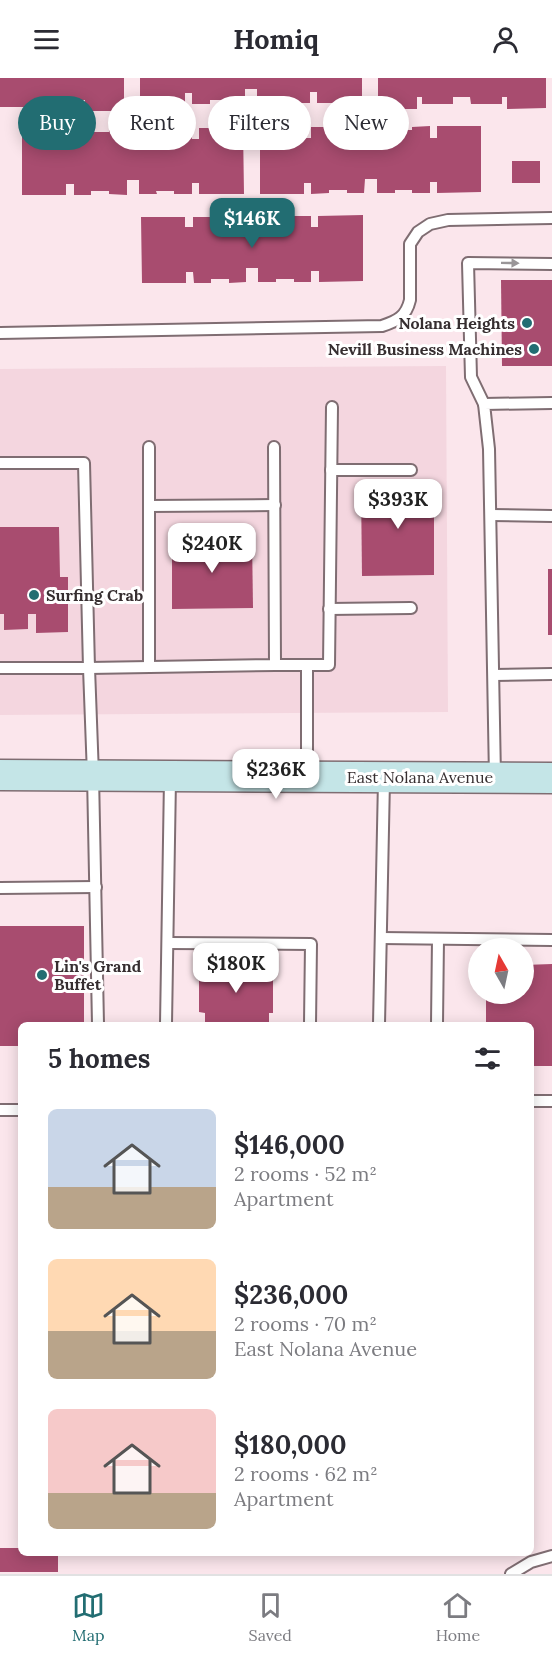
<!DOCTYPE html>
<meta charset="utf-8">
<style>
body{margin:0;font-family:Lora,serif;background:#f2f2f3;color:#2b2b33;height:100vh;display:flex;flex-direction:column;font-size:22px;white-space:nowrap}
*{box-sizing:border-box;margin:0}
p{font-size:20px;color:#7c7c81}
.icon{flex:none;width:33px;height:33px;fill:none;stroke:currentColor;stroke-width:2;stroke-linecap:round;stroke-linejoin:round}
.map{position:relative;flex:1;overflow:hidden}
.drawer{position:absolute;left:18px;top:944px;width:516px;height:534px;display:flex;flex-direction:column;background:#fff;border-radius:9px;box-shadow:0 3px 15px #0003}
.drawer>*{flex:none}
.top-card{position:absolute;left:18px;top:18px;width:516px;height:54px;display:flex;gap:12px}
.needle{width:39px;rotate:351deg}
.fabs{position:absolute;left:468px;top:860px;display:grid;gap:12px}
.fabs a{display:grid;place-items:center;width:66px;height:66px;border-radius:50%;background:#fff;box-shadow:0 3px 15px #0003;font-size:30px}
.price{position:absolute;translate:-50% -51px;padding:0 14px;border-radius:12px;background:#fff;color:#222;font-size:20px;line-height:39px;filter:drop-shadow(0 2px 3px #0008)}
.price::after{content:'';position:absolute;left:50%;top:36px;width:18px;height:14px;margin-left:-9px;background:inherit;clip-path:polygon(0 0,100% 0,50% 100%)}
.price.selected{background:#226d72;color:#fff}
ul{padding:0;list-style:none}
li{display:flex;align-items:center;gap:18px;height:150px;padding:0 30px}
li span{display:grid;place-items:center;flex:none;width:168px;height:120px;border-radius:9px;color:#555}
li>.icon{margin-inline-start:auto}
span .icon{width:72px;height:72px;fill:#fffc;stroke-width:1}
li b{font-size:26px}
h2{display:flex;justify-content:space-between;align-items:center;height:72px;padding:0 30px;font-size:26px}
.tag{padding:0 21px;border-radius:27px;background:#fff;box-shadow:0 3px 15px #0003;font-size:21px;line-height:54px}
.tag.selected{background:#226d72;color:#fff}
header{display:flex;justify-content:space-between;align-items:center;height:78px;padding:0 30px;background:#fff;font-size:27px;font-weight:700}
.menu{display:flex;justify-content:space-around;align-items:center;height:84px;border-top:2px solid #e1e1e2;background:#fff;font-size:16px;color:#7c7c81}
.menu a{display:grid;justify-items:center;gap:3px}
.menu .selected{color:#226d72}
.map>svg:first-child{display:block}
.built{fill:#f4d6df}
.building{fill:#a84c6f}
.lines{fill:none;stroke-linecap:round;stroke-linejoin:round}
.service-casing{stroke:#7f6d72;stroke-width:14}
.secondary-casing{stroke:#7f6d72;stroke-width:33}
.service{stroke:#fff;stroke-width:10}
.secondary{stroke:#c4e5e7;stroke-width:30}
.oneway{fill:#9a9698}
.poi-dot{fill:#226d72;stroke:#fff;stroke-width:2}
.labels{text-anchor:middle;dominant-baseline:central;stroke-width:6;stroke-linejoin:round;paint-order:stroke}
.poi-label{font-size:16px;font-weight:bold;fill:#362e30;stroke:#fff;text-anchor:end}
.street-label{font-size:16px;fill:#362e30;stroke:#fff}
</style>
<header><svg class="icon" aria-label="menu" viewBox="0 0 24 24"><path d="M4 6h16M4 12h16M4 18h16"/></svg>Homiq<svg class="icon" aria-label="person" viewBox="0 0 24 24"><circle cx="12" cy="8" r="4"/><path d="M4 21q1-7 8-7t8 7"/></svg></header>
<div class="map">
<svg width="552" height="1496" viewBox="0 0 552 1496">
<rect width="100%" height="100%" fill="#fbe6ec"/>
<path class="built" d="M446,288L448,634L0,637V291Z"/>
<g class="building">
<path d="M0,0H124V33H85V22H80V29H48V22H31V29H0Z"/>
<path d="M140,0H362V25H317V14H310V25H292V22H275V25H257V11H245V25L227,26V22H210V26H192V15H185V26H140Z"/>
<path d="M378,0H546V30L507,31V19H502V26H471L470,19H453V26H422V19H417V31H378Z"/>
<path d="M430,48V60H437V48H481V114L437,115V104H430V115H412V112H395V115H377V101H365L364,115H347V112H329V115L311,116V105H304V116H260V50H304V60H311V49H329V53H346L347,49H364V63H376V49H394V52H412V49Z"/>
<path d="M109,50H126V64H139V50H156V53H174V50H191L192,61H199V50H243L244,116H199V105H192V116H174V113H156L157,116H139V102H127V117L109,116V113H91V117H74V106H66V117H22V51H66V62H74V51H91V54H109Z"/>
<rect x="512" y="83" width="28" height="22"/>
<path d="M363,137V203L319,204V193H311V204H294V201H276V204H258V190H246V204L229,205V201H211V205H194L193,194H186V205H142L141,139H185V149H193V139H211V142H228V139L246,138V152H258V138H276V141H293V138H311V149H318V138Z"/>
<path d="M501,202H552V288H502Z"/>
<path d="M434,407V497L362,498L361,408Z"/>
<path d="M0,449H59L60,499H68V554L36,555V536H28V551L4,552V536H0Z"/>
<path d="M252,460L253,530L172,531V461Z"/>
<rect x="548" y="491" width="4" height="66"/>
<path d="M0,848H84V946H21V968H0Z"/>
<path d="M209,884H264L265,898H273V935H269V946H205V935L199,934V897H209Z"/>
<path d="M552,886V988H531V946H486V915H524V887Z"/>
<path d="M0,1470H21V1474H58V1494H0Z"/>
</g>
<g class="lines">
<defs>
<g id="service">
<path d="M0,255L382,248C397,243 406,239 410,222V166L418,154L430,146L448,142L552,140"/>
<path d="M484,326L471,299L468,185L552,186"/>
<path d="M0,385H84L89,590L275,587L274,369"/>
<path d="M331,392H411"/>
<path d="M149,428L275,427"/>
<path d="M491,437L552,438"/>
<path d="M329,531L411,530"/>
<path d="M275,587H329L332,329"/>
<path d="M307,587V697"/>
<path d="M149,589V369"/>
<path d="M0,590H89L93,697L98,946"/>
<path d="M494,597L552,596"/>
<path d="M495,699L489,371L484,326L552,325"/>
<path d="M0,810L96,809"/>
<path d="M381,860L552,862"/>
<path d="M168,865L311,866L310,946"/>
<path d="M166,946L170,701"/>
<path d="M379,946L384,702"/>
<path d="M437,946L438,861"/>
<path d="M531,1023H552"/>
<path d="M0,1032H21"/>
<path d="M511,1496L531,1484L552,1478"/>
</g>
<path id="secondary" d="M0,697L552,700"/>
</defs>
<use href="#service" class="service-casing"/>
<use href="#secondary" class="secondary-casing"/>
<use href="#service" class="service"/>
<use href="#secondary" class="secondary"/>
</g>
<defs><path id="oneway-solid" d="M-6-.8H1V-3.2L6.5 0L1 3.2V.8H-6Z" transform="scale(1.5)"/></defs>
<use class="oneway" href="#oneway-solid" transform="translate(510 185) rotate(1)"/>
<g class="poi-dot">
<circle cx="527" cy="245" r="6"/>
<circle cx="534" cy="271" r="6"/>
<circle cx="34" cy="517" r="6"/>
<circle cx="42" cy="897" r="6"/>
</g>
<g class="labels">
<g class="poi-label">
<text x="515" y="245">Nolana Heights</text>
<text x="522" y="271">Nevill Business Machines</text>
<text x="46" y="517" text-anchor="start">Surfing Crab</text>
<text x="54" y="888" text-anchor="start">Lin's Grand<tspan x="54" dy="18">Buffet</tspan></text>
</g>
<g class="street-label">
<text x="420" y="699">East Nolana Avenue</text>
</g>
</g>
</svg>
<div class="fabs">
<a><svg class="needle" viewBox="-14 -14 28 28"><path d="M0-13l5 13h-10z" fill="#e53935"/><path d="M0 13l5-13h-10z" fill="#7c7c81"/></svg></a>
</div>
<b class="price selected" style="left:252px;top:171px">$146K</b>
<b class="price" style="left:398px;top:452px">$393K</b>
<b class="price" style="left:212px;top:496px">$240K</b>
<b class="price" style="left:276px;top:722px">$236K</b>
<b class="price" style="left:236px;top:916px">$180K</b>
<div class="top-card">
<a class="tag selected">Buy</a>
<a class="tag">Rent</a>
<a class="tag">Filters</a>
<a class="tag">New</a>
</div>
<section class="drawer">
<h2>5 homes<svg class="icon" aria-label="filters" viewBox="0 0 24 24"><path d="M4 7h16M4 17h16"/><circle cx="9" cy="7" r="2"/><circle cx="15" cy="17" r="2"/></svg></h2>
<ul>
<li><span style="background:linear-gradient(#c9d6e8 65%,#b9a48a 0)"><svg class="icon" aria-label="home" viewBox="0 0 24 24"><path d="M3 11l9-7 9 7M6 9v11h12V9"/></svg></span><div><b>$146,000</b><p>2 rooms · 52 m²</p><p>Apartment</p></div></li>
<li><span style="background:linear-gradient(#ffd9b3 60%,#b9a48a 0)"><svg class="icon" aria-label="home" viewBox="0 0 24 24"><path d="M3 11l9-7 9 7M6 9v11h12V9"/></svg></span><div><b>$236,000</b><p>2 rooms · 70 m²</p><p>East Nolana Avenue</p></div></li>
<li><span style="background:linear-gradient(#f6c9c9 70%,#b9a48a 0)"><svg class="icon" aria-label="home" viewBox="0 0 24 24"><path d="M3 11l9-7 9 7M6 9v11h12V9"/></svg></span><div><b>$180,000</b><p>2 rooms · 62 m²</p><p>Apartment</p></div></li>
</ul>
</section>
</div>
<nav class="menu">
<a class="selected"><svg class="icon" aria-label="map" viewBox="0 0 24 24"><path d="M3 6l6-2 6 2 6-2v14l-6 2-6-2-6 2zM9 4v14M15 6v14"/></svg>Map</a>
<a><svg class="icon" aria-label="saved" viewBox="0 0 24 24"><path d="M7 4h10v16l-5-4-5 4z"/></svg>Saved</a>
<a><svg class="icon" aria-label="home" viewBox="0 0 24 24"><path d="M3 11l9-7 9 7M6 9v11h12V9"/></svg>Home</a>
</nav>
